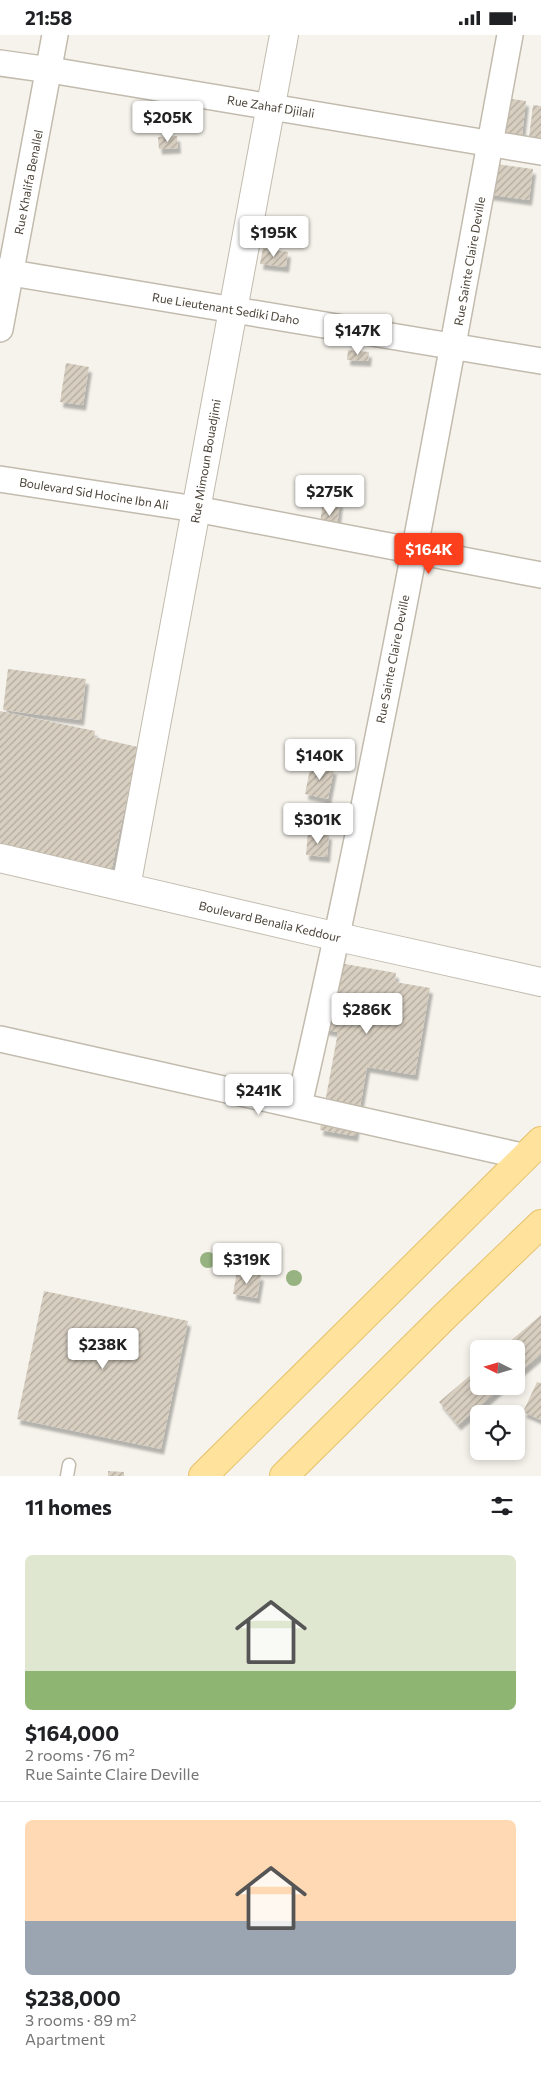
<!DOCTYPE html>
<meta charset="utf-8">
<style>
body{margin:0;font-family:Commissioner,sans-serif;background:#f6f6f6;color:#202124;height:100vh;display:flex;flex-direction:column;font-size:19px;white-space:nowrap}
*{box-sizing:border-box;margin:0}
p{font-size:16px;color:#757577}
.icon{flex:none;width:28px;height:28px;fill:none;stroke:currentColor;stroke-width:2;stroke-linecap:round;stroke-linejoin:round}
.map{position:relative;height:1441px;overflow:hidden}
.sheet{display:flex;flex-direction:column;background:#fff;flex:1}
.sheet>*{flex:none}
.needle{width:32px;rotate:275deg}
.buttons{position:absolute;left:470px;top:1305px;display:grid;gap:10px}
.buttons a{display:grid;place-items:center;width:55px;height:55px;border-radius:8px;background:#fff;box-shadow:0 2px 8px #0003;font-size:25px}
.price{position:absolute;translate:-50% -42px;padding:0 11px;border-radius:5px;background:#fff;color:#222;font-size:16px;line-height:32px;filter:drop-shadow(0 1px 2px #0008)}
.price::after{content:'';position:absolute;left:50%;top:30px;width:15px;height:11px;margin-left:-8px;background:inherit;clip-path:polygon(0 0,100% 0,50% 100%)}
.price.current{background:#fc3f1d;color:#fff}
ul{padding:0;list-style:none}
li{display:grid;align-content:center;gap:10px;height:265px;padding:0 25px}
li+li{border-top:1px solid #e0e0e0}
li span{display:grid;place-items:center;height:155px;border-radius:8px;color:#555}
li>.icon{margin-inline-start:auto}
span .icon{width:90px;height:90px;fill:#fffc;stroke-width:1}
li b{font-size:21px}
h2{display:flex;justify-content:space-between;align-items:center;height:60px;padding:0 25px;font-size:21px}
.status{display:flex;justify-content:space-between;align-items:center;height:35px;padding:0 25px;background:#fff;direction:ltr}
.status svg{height:14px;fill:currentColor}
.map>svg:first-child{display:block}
.building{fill:url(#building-hatch);filter:url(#shadow)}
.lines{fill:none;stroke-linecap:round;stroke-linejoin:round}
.service-casing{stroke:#c2bbae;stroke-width:15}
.minor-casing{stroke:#c2bbae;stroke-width:28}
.tertiary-casing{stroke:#c2bbae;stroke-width:30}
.primary-casing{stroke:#e6c16a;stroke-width:30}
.service{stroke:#fff;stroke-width:12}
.minor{stroke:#fff;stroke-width:25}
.tertiary{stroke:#fff;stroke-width:28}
.primary{stroke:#ffe39c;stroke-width:28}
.tree{fill:#97b381}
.labels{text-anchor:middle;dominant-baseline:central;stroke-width:4.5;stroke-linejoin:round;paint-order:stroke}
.street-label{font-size:12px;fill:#4b4439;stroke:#fff}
</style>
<div class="status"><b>21:58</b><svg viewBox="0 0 49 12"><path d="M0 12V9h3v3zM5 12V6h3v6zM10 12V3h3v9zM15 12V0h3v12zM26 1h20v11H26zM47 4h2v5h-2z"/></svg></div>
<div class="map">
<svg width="541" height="1441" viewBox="0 0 541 1441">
<defs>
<pattern id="building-hatch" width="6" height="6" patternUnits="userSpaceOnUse" patternTransform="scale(1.25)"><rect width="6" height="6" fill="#d8cfc1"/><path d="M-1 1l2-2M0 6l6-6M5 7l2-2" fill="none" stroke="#b1aa9e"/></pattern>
<filter id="shadow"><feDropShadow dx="3" dy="5.5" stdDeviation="1" flood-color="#0004"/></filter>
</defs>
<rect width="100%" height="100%" fill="#f6f3ec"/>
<g class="building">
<path d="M497,62L526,66L521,109L492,106Z"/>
<path d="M533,70L541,71V114L527,119Z"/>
<path d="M177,101L178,113L159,114L158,102Z"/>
<path d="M480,127L533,134L529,165L476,158Z"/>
<path d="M263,213L288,217L286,232L260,229Z"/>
<path d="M348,315L369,317L368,326L347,325Z"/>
<path d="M66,328L89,332L83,370L60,367Z"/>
<path d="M323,465L340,467L336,500L319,497Z"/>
<path d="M8,634L86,644L81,685L3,675Z"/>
<path d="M0,676L95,696L94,702L138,712L109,846L0,822Z"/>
<path d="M311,729L334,734L328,764L305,759Z"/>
<path d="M308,797L329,799L327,822L306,820Z"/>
<path d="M328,926L396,938L395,947L430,953L415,1040L367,1032L355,1101L320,1095L338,997L316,993Z"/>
<path d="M237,1236L261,1240L257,1263L233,1259Z"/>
<path d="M44,1256L188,1286L161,1414L17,1384Z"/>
<path d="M541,1280V1319L516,1340V1314H501Z"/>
<path d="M479,1333V1351H503L458,1390L439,1367Z"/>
<path d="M537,1347L541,1348V1385L523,1377Z"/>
<path d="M108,1436L124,1437V1441H108Z"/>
</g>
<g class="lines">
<defs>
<path id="service" d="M67,1441L69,1430"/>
<g id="minor">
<path d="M0,28L50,35L541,117"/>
<path d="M0,236L541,326"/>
<path d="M0,294L55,0"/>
<path d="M0,444L196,474L541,540"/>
<path d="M0,1004L526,1122"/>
<path d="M299,1070C381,716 444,357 510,0"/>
</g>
<g id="tertiary">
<path d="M0,823L338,902L541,947"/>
<path d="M126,852L284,0"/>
</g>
<g id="primary">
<path d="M203,1441L541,1106"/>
<path d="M284,1441L445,1281L541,1189"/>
</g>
</defs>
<use href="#service" class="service-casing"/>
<use href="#minor" class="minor-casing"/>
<use href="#tertiary" class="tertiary-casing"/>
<use href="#primary" class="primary-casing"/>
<use href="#service" class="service"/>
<use href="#minor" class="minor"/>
<use href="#tertiary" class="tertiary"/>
<use href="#primary" class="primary"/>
</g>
<g class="tree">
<circle cx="208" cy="1225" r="8"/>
<circle cx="294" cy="1243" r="8"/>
</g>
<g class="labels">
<g class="street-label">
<text transform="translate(271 71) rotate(9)">Rue Zahaf Djilali</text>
<text transform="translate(28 147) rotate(-79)">Rue Khalifa Benallel</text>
<text transform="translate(469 226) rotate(-80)">Rue Sainte Claire Deville</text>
<text transform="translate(226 273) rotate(9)">Rue Lieutenant Sediki Daho</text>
<text transform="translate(205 426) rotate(-80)">Rue Mimoun Bouadjimi</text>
<text transform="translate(94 458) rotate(9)">Boulevard Sid Hocine Ibn Ali</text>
<text transform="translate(392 624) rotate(-79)">Rue Sainte Claire Deville</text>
<text transform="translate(270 886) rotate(13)">Boulevard Benalia Keddour</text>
</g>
</g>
</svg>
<div class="buttons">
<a><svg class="needle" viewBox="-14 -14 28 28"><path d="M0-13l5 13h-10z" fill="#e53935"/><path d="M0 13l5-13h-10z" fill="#757577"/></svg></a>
<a><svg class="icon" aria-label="locate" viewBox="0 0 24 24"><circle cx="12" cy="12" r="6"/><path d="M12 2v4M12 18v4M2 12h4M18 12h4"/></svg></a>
</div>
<b class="price" style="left:168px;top:108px">$205K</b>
<b class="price" style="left:274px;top:223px">$195K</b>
<b class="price" style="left:358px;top:321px">$147K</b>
<b class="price" style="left:330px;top:482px">$275K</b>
<b class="price current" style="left:429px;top:540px">$164K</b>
<b class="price" style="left:320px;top:746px">$140K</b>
<b class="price" style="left:318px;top:810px">$301K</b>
<b class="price" style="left:367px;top:1000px">$286K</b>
<b class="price" style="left:259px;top:1081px">$241K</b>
<b class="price" style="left:247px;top:1250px">$319K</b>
<b class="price" style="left:103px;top:1335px">$238K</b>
</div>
<section class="sheet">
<h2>11 homes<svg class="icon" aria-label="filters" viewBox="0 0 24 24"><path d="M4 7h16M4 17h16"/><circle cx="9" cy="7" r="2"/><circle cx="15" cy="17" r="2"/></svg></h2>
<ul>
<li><span style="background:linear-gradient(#dfe7d0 75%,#8fb573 0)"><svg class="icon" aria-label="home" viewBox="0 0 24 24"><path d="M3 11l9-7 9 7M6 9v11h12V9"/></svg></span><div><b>$164,000</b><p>2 rooms · 76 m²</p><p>Rue Sainte Claire Deville</p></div></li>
<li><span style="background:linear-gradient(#ffd9b3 65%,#9aa5b1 0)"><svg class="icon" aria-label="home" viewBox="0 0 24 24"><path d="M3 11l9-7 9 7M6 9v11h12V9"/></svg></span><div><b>$238,000</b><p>3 rooms · 89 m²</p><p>Apartment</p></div></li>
</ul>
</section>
